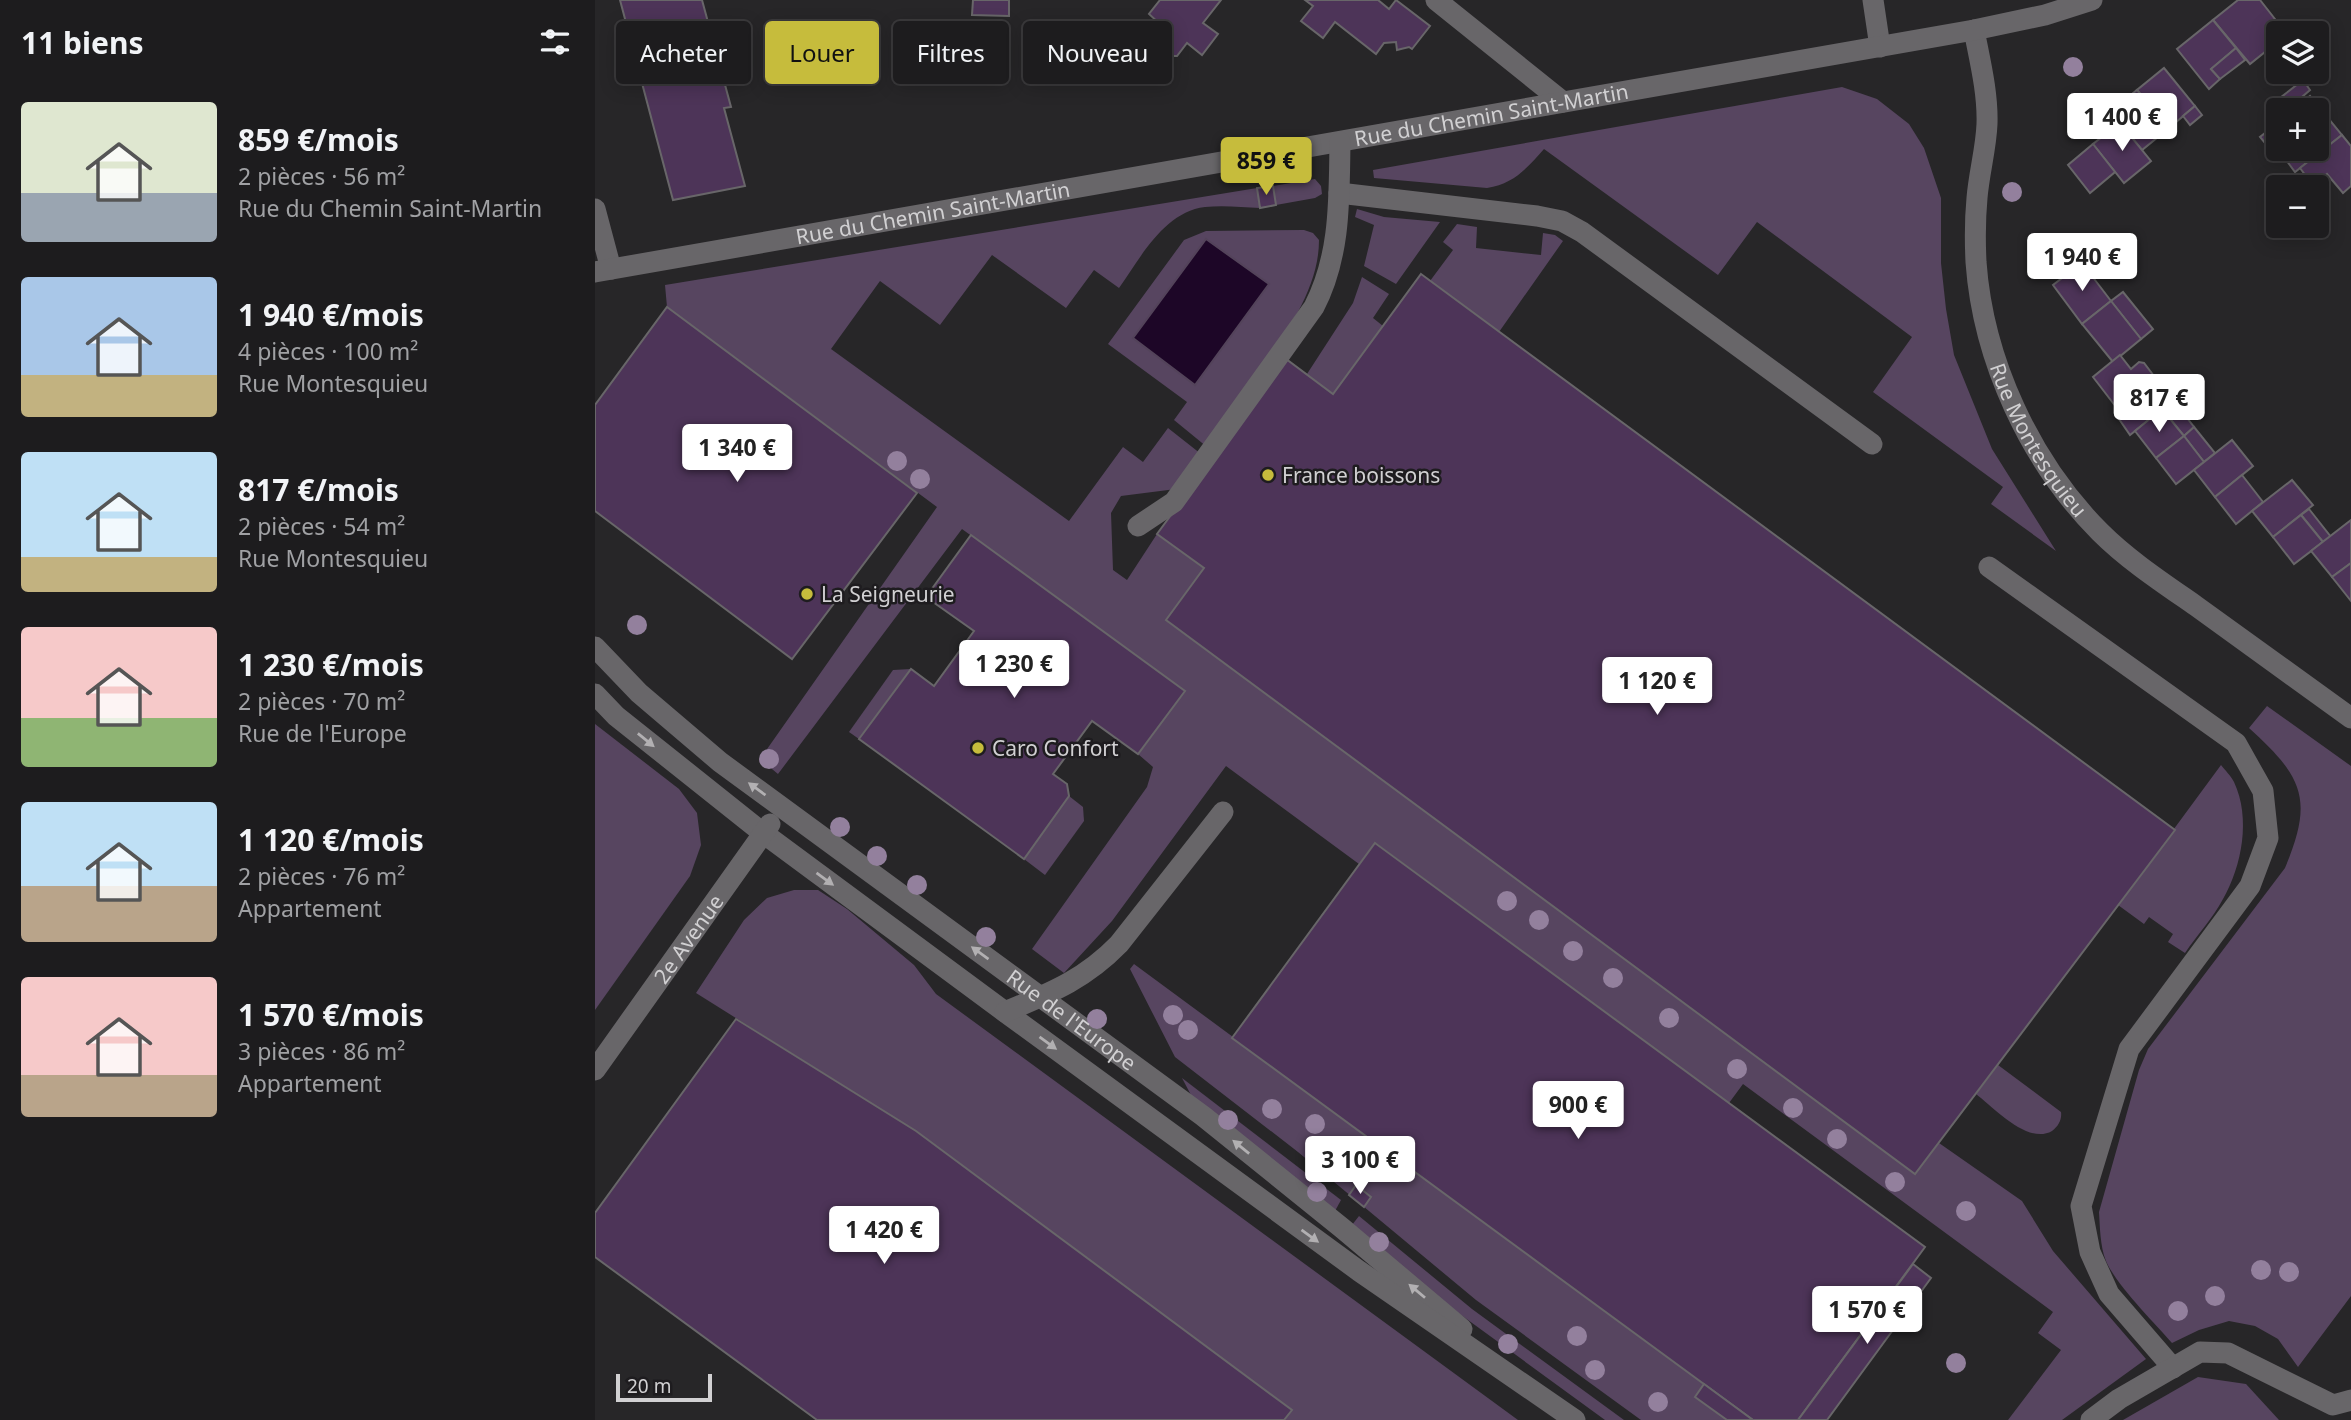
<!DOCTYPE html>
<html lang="fr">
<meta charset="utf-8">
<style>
body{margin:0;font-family:"Noto Sans",sans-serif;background:#2a292b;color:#f1f3f6;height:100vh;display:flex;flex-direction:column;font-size:26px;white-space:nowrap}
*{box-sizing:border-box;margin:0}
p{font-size:23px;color:#a0a1a4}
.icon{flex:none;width:38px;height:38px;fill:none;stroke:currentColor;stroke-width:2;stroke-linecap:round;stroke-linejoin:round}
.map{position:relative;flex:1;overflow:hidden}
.side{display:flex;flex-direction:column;background:#1d1c1e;width:595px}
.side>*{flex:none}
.banner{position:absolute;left:21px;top:21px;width:665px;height:63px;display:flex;gap:14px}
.tools{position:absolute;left:1671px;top:21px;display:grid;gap:14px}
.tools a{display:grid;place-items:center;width:63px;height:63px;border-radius:7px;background:#1d1c1e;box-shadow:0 4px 18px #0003,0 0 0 2px #3b3a3c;font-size:35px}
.scale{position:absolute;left:21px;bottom:18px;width:96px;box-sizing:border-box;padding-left:7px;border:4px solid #d1d0d2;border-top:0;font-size:19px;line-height:24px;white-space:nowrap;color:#d1d0d2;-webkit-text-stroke:5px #1e1c1f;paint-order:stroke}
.price{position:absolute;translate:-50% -60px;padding:0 16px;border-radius:7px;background:#fff;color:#222;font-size:23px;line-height:46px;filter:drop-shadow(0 2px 4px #0008)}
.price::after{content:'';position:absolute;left:50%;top:42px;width:21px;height:16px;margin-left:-10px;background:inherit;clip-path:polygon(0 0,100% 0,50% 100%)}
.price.selected{background:#c6bc3c;color:#111}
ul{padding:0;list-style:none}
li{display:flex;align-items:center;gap:21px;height:175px;padding:0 21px}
li span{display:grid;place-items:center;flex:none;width:196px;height:140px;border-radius:7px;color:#555}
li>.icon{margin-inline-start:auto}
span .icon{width:84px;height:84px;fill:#fffc;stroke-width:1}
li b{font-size:30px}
h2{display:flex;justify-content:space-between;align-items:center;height:84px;padding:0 21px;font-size:30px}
.tag{padding:0 24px;border-radius:7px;background:#1d1c1e;box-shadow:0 4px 18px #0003,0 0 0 2px #3b3a3c;font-size:24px;line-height:63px}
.tag.selected{background:#c6bc3c;color:#111}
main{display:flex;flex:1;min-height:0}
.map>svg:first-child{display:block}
.green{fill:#574560}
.water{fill:#1d0627;stroke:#53435a;stroke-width:2}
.building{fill:#4d3458;stroke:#686669;stroke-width:2}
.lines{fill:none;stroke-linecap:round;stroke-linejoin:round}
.minor{stroke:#686669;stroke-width:21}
.tree{fill:#93809d}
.oneway{fill:#b2b0b2}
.poi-dot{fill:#c6bc3c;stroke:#1e1c1f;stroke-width:2.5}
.labels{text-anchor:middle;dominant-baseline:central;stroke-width:5;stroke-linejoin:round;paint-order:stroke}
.street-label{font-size:21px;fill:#d1d0d2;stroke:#1e1c1f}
.poi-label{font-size:21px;fill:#d1d0d2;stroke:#1e1c1f;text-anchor:start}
</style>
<main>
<section class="side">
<h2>11 biens<svg class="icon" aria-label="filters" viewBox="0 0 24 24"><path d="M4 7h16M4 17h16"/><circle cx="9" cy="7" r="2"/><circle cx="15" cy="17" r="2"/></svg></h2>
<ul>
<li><span style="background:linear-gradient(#dfe7d0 65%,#9aa5b1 0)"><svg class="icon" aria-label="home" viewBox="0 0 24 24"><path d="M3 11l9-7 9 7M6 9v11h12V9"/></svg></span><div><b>859 €/mois</b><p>2 pièces · 56 m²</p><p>Rue du Chemin Saint-Martin</p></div></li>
<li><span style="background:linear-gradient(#a9c7e8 70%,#c2b280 0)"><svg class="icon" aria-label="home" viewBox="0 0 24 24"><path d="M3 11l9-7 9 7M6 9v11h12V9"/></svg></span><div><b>1 940 €/mois</b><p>4 pièces · 100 m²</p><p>Rue Montesquieu</p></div></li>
<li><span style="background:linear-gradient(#bfe0f5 75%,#c2b280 0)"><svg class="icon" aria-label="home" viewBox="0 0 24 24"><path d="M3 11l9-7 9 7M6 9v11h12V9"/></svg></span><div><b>817 €/mois</b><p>2 pièces · 54 m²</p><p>Rue Montesquieu</p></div></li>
<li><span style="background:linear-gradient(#f6c9c9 65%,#8fb573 0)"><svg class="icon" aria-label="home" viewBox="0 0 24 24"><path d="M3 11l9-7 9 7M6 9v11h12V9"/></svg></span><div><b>1 230 €/mois</b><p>2 pièces · 70 m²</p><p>Rue de l'Europe</p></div></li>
<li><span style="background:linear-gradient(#bfe0f5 60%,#b9a48a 0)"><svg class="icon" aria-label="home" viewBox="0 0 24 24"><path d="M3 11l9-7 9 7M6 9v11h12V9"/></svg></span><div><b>1 120 €/mois</b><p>2 pièces · 76 m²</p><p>Appartement</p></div></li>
<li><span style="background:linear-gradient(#f6c9c9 70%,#b9a48a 0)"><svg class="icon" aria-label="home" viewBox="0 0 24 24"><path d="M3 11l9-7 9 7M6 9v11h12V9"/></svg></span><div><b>1 570 €/mois</b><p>3 pièces · 86 m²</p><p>Appartement</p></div></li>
</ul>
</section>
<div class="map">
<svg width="1756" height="1420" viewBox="0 0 1756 1420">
<rect width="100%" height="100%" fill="#272628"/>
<g class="green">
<path d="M1247,87L1282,99L1314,124L1329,148L1346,198V263L1351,309L1359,355L1397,449L1461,551L1396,504L1408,487L1278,392L1317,337L1162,222L1123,275L949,149C932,168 919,184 892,188L779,178L778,170Z"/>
<path d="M720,179L726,186L727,194L720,198L681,205L678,186Z"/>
<path d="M662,188L665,208C647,207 627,205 610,207C569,212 546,257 524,288L499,270L471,308L397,255L345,325L285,281L236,349L474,521L528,447L548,462L573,428L606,454L581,489L526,496L516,513L518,570L532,580L562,534L609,568L572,621L1320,1174L1344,1143L1427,1201L1458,1251L1551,1359L1467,1420H1413L1466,1350L1443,1333L1458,1312L1148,1084L1134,1103L781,843L764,864L631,766L517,921L469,973L437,949L552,787L558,767L543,754L590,691L367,529L183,774L165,759L342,507L72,307L70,285Z"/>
<path d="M762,209L789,217L845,222L801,284L769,266L779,225L760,217Z"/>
<path d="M862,224L882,227L881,248L946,255L948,233L960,235L968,241L904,332L835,281L858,250L848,242Z"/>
<path d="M709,230L718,233L724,240C724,266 715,289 703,312L612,447L579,420L592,402L513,344L589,240L611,231Z"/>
<path d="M767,277L794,294L778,318L788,326L738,394L712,374L758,303Z"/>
<path d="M316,669L264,739L254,732L298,670Z"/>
<path d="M1672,706L1756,766V1296L1703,1367L1683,1339L1660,1326L1634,1321L1604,1330L1577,1343C1558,1321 1522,1286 1511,1261C1505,1246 1505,1227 1504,1212L1544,1070L1553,1049L1690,868C1719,799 1708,777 1654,728Z"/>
<path d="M0,724L84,789L102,813L106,845L95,876L0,1010Z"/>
<path d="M1626,765C1630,770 1636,776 1639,782C1656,818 1647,866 1628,899C1618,918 1602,935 1590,953L1573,942L1578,934L1554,917L1549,924L1523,905Z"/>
<path d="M474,796L488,807L489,821L450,875L429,859Z"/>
<path d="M199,890H223L252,909L319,965L341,994L923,1420H689L696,1411L321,1131L101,993L149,920L172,898Z"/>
<path d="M539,964L1109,1384L1100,1397L1132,1420H1046L881,1300L703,1152L580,1057L535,969Z"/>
<path d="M1403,1065L1466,1112C1467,1119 1464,1126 1457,1131C1433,1145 1399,1108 1381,1094Z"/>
<path d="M587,1078L746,1200L740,1211L597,1097Z"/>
<path d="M764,1216L877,1309L1029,1420H1010L862,1312L757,1225Z"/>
<path d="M1603,1377L1651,1384L1684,1420H1528Z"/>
</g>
<path class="water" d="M611,239L674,284L600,385L538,338Z"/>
<g class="building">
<path d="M25,0H107L136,107L129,108L150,186L78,200Z"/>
<path d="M378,0H414V16L377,15Z"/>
<path d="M565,0H626L608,23L623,34L607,55L592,43L582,56H559L557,34L565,24L554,14Z"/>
<path d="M710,0H783L794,9L801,0L835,26L817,49L814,47L802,50L801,42L789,43L781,54L740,22L728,38L706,21L718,6Z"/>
<path d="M1643,0H1665L1687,28L1676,37L1681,43L1655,64L1618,20Z"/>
<path d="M1618,20L1641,48L1616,69L1625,79L1614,89L1582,49Z"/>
<path d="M1641,48L1650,60L1625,79L1616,69Z"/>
<path d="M1569,68L1600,106L1574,128L1542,90Z"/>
<path d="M1708,80L1715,90L1694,108L1685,98Z"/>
<path d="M1542,90L1574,128L1547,150L1515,112Z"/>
<path d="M1715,96L1747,135L1700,172L1680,145L1675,149L1665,137L1684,122V149H1722V110H1698Z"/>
<path d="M1600,106L1607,115L1595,125L1588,116Z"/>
<path d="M1525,123L1556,161L1529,183L1498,144Z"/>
<path d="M1747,135L1756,146V186L1748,193L1732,174L1722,182L1714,180L1705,168Z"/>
<path d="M1498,144L1520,172L1495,193L1473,165Z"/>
<path d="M678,186L681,205L665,208L662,188Z"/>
<path d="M1487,263L1516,301L1487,324L1458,285Z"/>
<path d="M826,274L1580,830L1320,1174L571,620L609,568L562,534L691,359L738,394Z"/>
<path d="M1528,292L1558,329L1546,339L1516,301Z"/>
<path d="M1516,301L1546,339L1518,362L1487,324Z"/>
<path d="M72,307L322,493L197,659L0,511V405Z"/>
<path d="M1525,355L1536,369L1544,362L1549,363L1562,380V385L1554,391L1556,394L1554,395L1566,410L1535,435L1524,419L1528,416L1498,377Z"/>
<path d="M1578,400L1599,427L1589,436L1567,409Z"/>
<path d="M1567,409L1589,436L1561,458L1540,431Z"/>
<path d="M1599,427L1620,453L1609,462L1589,436Z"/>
<path d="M1589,436L1609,462L1581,484L1561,458Z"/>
<path d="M1637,440L1658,466L1620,497L1599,470Z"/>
<path d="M1647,475L1668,502L1641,524L1620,497Z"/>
<path d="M1697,480L1718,505L1678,537L1657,511Z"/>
<path d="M1714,509L1736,537L1728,542L1706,515Z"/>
<path d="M1706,515L1728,542L1699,564L1678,537Z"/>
<path d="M1756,520V563L1737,577L1716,551Z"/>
<path d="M376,535L590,691L543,754L497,721L458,774L472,784L474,796L429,859L264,739L316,669L339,686L379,631L331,597Z"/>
<path d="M1756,563V601L1737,577Z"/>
<path d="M780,843L1330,1247L1203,1420H1158L637,1038Z"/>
<path d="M141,1019L321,1131L697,1410L689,1420H222L0,1257V1213Z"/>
<path d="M761,1185L776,1197L769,1207L754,1195Z"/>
<path d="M1318,1264L1336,1278L1232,1420H1203Z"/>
<path d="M1109,1384L1158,1420H1132L1100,1397Z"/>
</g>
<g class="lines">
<g class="minor">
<path d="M841,0L968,102"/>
<path d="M1278,0L1285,47"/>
<path id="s1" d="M1379,30C1385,61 1393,93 1392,124C1391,149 1384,173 1382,198C1380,219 1380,241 1381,262C1388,360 1435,462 1505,532C1533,560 1568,583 1601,606C1653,643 1704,681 1756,718"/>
<path d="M744,193L942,216L967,221L987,232L1277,444"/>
<path d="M0,209L16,269"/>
<path id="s2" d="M0,272L1379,30L1450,15L1497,0"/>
<path d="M543,526L579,502L719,307C746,255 744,198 745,142"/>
<path d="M1394,567L1641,743L1668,791L1673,838L1655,886L1534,1049L1486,1206L1495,1252L1514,1294L1578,1368"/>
<path id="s3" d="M0,647L44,693L125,762L608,1116L747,1228L867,1329"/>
<path d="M0,694L21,716L168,833L410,1012L764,1271L980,1420"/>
<path d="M410,1012C455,993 489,980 524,944L628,812"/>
<path id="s4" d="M0,1070L175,824"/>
<path d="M1496,1420L1524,1399L1605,1352L1633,1353L1738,1405L1756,1400"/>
</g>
</g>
<g class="tree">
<circle cx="1478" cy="67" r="10"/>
<circle cx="1417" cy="192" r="10"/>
<circle cx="302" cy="461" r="10"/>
<circle cx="325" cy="479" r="10"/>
<circle cx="42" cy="625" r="10"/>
<circle cx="174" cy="759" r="10"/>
<circle cx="245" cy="827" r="10"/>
<circle cx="282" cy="856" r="10"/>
<circle cx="322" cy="885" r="10"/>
<circle cx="912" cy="901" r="10"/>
<circle cx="944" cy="920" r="10"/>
<circle cx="391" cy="937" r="10"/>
<circle cx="978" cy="951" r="10"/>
<circle cx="1018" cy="978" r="10"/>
<circle cx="578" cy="1015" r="10"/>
<circle cx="1074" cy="1018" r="10"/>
<circle cx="502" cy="1019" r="10"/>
<circle cx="593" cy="1030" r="10"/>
<circle cx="1142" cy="1069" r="10"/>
<circle cx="1198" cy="1108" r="10"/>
<circle cx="677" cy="1109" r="10"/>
<circle cx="633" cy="1120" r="10"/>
<circle cx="720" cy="1124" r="10"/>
<circle cx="1242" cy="1139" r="10"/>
<circle cx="745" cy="1168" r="10"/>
<circle cx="1300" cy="1182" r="10"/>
<circle cx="722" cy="1192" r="10"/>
<circle cx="1371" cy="1211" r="10"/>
<circle cx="784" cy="1242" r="10"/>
<circle cx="1666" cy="1270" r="10"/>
<circle cx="1694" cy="1272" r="10"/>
<circle cx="1620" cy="1296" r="10"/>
<circle cx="1583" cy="1311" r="10"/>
<circle cx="982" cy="1336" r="10"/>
<circle cx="913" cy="1344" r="10"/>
<circle cx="1361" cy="1363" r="10"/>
<circle cx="1000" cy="1370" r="10"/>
<circle cx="1063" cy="1402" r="10"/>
</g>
<defs><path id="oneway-solid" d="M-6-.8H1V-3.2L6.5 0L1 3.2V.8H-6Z" transform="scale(1.75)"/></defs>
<g class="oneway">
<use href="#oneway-solid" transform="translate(51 740) rotate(39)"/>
<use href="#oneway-solid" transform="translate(162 789) rotate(-144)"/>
<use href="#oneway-solid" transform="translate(230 879) rotate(36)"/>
<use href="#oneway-solid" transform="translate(385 953) rotate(-144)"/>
<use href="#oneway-solid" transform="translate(453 1043) rotate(36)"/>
<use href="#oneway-solid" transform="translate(646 1147) rotate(-141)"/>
<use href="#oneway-solid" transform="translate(715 1236) rotate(36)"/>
<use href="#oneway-solid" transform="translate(822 1291) rotate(-140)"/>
</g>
<g class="poi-dot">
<circle cx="673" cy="475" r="7"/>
<circle cx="212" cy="594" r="7"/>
<circle cx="383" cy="748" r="7"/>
</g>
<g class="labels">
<g class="street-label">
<text stroke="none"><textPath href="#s2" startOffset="910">Rue du Chemin Saint-Martin</textPath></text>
<text stroke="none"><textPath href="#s2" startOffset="343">Rue du Chemin Saint-Martin</textPath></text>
<text stroke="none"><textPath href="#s1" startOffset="425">Rue Montesquieu</textPath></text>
<text stroke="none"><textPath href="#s4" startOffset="161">2e Avenue</textPath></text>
<text stroke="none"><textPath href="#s3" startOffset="606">Rue de l'Europe</textPath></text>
</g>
<g class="poi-label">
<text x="687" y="475">France boissons</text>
<text x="226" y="594">La Seigneurie</text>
<text x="397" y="748">Caro Confort</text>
</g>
</g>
</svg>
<div class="tools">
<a><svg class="icon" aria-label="layers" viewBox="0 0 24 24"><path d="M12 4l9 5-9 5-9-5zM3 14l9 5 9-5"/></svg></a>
<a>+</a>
<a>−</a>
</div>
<div class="scale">20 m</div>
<b class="price" style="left:1527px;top:153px">1 400 €</b>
<b class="price selected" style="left:671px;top:197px">859 €</b>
<b class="price" style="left:1487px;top:293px">1 940 €</b>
<b class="price" style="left:1564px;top:434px">817 €</b>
<b class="price" style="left:142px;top:484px">1 340 €</b>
<b class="price" style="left:419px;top:700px">1 230 €</b>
<b class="price" style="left:1062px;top:717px">1 120 €</b>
<b class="price" style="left:983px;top:1141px">900 €</b>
<b class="price" style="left:765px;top:1196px">3 100 €</b>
<b class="price" style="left:289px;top:1266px">1 420 €</b>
<b class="price" style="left:1272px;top:1346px">1 570 €</b>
<div class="banner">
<a class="tag">Acheter</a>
<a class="tag selected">Louer</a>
<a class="tag">Filtres</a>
<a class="tag">Nouveau</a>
</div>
</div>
</main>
